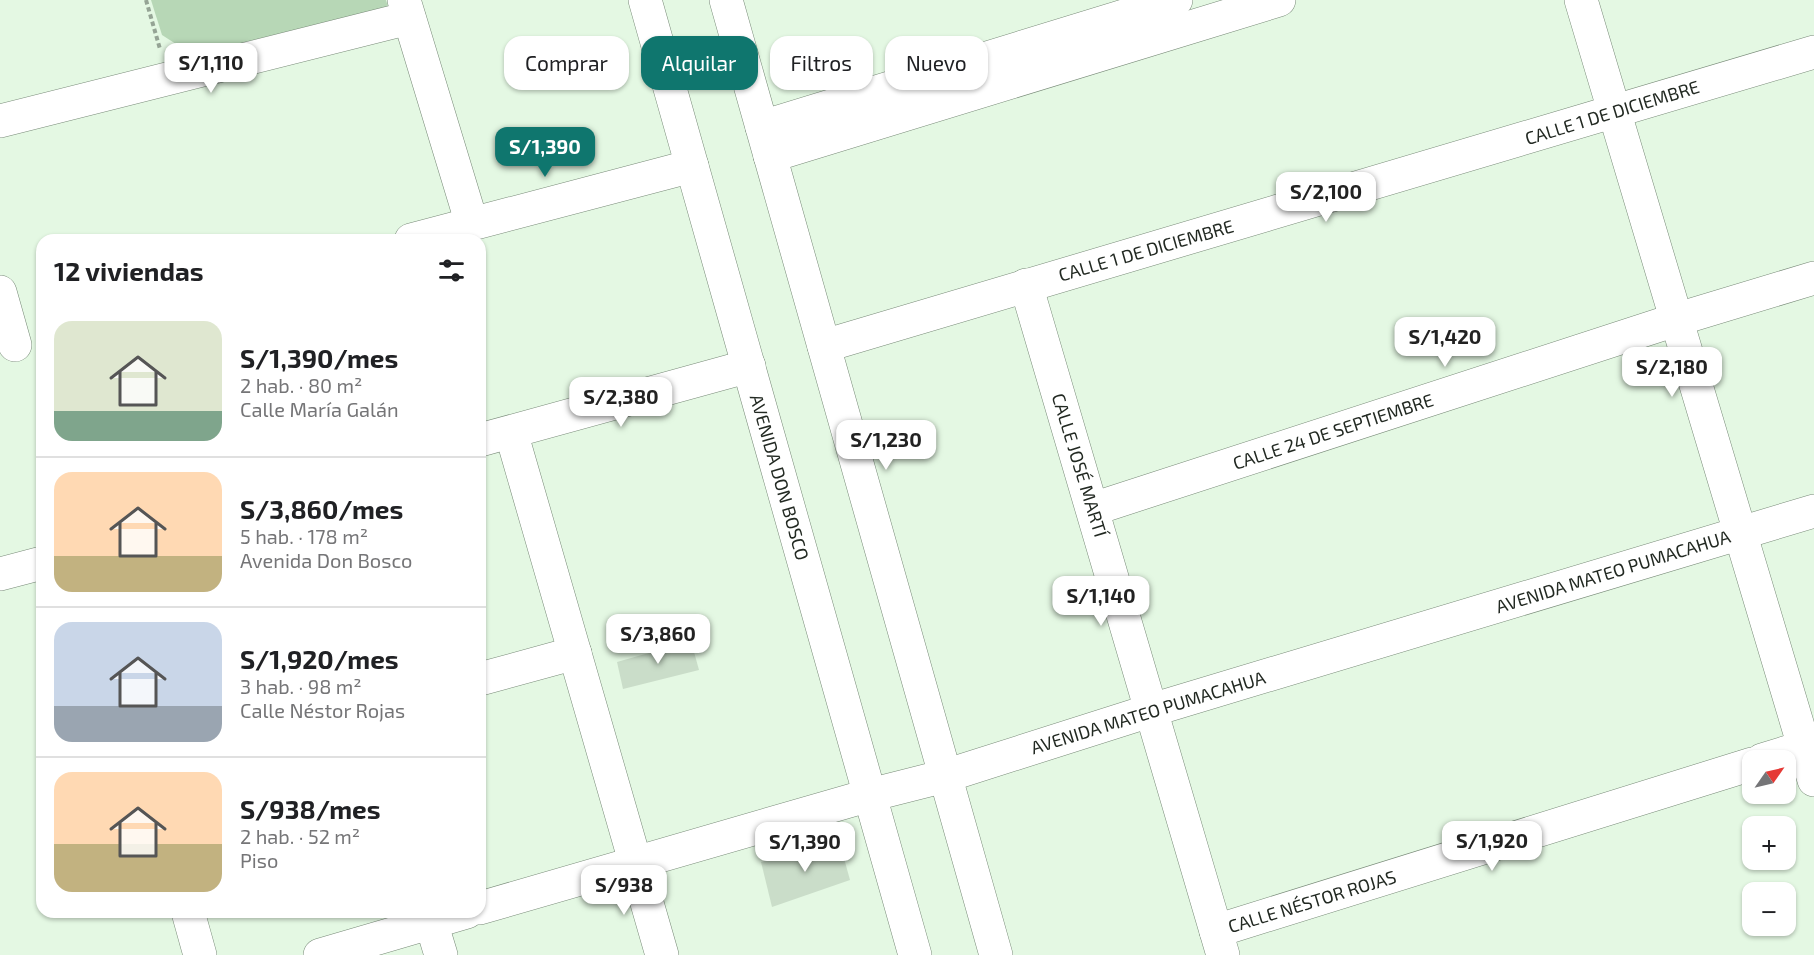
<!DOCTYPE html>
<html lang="es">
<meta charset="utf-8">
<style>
body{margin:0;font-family:"Exo 2",sans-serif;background:#f2f2f2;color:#202124;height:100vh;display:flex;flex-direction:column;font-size:22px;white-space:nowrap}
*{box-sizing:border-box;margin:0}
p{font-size:20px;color:#757577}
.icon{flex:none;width:33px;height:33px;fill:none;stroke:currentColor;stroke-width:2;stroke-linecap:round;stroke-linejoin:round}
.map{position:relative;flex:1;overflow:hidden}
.panel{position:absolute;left:36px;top:234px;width:450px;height:684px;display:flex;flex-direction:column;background:#fff;border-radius:18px;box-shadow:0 2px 4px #0004}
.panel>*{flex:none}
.guide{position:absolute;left:504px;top:36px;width:570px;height:54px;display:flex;gap:12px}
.needle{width:39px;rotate:56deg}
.tools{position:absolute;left:1742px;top:750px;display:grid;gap:12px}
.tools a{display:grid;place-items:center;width:54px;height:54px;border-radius:12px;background:#fff;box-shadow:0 2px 4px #0004;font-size:30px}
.price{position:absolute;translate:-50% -51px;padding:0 14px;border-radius:12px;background:#fff;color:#222;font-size:20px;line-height:39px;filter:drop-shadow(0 2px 3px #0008)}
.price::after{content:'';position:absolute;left:50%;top:36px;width:18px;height:14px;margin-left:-9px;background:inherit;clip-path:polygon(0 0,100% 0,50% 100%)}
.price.selected{background:#0f766e;color:#fff}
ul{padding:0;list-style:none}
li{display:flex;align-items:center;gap:18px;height:150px;padding:0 18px}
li+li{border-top:2px solid #e0e0e0}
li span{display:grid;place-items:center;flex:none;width:168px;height:120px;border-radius:18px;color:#555}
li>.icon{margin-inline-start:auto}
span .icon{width:72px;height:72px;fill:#fffc;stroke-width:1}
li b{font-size:26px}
h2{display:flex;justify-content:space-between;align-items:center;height:72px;padding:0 18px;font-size:26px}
.chip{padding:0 21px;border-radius:18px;background:#fff;box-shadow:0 2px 4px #0004;font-size:21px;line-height:54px}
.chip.selected{background:#0f766e;color:#fff}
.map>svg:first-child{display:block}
.green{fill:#b7d7b6}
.building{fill:#caddc9}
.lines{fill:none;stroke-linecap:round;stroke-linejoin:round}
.minor-casing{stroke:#788a78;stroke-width:34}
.tertiary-casing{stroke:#788a78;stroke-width:34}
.path{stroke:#95a495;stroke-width:4;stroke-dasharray:4.5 3;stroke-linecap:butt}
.minor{stroke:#fff;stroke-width:33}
.tertiary{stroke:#fff;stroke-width:33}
.labels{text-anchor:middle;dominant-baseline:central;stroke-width:4.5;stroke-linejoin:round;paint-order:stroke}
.street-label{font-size:18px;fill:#222922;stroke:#fff}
</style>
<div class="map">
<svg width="1814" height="955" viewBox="0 0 1814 955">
<rect width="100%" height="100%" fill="#e4f8e3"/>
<path class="green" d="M151,0H386L388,7L193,55L162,35Z"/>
<g class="building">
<path d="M691,641L699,670L623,689L617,662Z"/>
<path d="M839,840L850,880L772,907L761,862Z"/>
</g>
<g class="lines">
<defs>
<g id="minor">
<path d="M404,0L472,224"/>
<path d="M1581,0L1814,780"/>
<path d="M0,121L409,18"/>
<path d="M411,240L692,166"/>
<path d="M1026,285L1223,955"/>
<path d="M0,292L15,345"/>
<path d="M824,346L1814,52"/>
<path d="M511,432L662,955"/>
<path d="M480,440L749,366"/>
<path d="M1093,509L1675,320L1814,278"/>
<path d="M0,574L42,563"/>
<path d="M480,679L575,653"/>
<path d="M1762,760L1804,747"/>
<path d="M480,908L870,795L945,776L1165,706L1814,511"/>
<path d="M188,912L200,955"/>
<path d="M431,922L441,955"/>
<path d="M1216,931L1752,764"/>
<path d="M320,955L467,912"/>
</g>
<g id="tertiary">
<path d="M645,0L915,955"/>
<path d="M726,0L996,955"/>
<path d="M762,127L1176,0"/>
<path d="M770,156L1279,0"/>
</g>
</defs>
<use href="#minor" class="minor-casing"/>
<use href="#tertiary" class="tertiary-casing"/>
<path class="path" d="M146,0L160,49"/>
<use href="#minor" class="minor"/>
<use href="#tertiary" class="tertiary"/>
</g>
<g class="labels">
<g class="street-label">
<text transform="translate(1612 112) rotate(-17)">CALLE 1 DE DICIEMBRE</text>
<text transform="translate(1146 250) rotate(-16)">CALLE 1 DE DICIEMBRE</text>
<text transform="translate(1333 431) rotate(-18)">CALLE 24 DE SEPTIEMBRE</text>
<text transform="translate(1080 465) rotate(73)">CALLE JOSÉ MARTÍ</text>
<text transform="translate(780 477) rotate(74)">AVENIDA DON BOSCO</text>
<text transform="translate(1613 571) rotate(-17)">AVENIDA MATEO PUMACAHUA</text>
<text transform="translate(1148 712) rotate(-17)">AVENIDA MATEO PUMACAHUA</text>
<text transform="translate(1312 901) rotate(-17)">CALLE NÉSTOR ROJAS</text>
</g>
</g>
</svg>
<div class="tools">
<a><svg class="needle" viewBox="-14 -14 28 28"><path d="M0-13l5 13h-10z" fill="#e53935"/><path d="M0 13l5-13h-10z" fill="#757577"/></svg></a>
<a>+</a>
<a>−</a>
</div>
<b class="price" style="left:211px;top:94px">S/1,110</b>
<b class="price selected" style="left:545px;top:178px">S/1,390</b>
<b class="price" style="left:1326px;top:223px">S/2,100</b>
<b class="price" style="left:1445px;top:368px">S/1,420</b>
<b class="price" style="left:1672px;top:398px">S/2,180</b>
<b class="price" style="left:621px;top:428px">S/2,380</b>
<b class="price" style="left:886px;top:471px">S/1,230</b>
<b class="price" style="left:1101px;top:627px">S/1,140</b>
<b class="price" style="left:658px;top:665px">S/3,860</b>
<b class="price" style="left:1492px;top:872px">S/1,920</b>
<b class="price" style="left:805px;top:873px">S/1,390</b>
<b class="price" style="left:624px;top:916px">S/938</b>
<div class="guide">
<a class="chip">Comprar</a>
<a class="chip selected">Alquilar</a>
<a class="chip">Filtros</a>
<a class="chip">Nuevo</a>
</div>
<section class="panel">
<h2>12 viviendas<svg class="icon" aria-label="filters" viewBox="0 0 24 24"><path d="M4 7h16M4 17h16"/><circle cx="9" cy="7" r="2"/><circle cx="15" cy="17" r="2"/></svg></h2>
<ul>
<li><span style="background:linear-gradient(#dfe7d0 75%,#7fa58c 0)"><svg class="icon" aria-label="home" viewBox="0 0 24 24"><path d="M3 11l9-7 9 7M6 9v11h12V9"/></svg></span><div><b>S/1,390/mes</b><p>2 hab. · 80 m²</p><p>Calle María Galán</p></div></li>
<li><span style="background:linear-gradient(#ffd9b3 70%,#c2b280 0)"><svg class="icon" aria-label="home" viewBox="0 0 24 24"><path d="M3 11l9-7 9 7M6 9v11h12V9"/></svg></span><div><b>S/3,860/mes</b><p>5 hab. · 178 m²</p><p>Avenida Don Bosco</p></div></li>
<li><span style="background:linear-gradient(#c9d6e8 70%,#9aa5b1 0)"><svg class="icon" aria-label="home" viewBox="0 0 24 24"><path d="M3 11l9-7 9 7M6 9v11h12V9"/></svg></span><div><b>S/1,920/mes</b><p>3 hab. · 98 m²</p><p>Calle Néstor Rojas</p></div></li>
<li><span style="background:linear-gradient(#ffd9b3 60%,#c2b280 0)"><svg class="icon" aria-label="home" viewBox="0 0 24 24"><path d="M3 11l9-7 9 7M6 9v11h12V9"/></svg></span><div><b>S/938/mes</b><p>2 hab. · 52 m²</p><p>Piso</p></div></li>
</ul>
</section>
</div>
